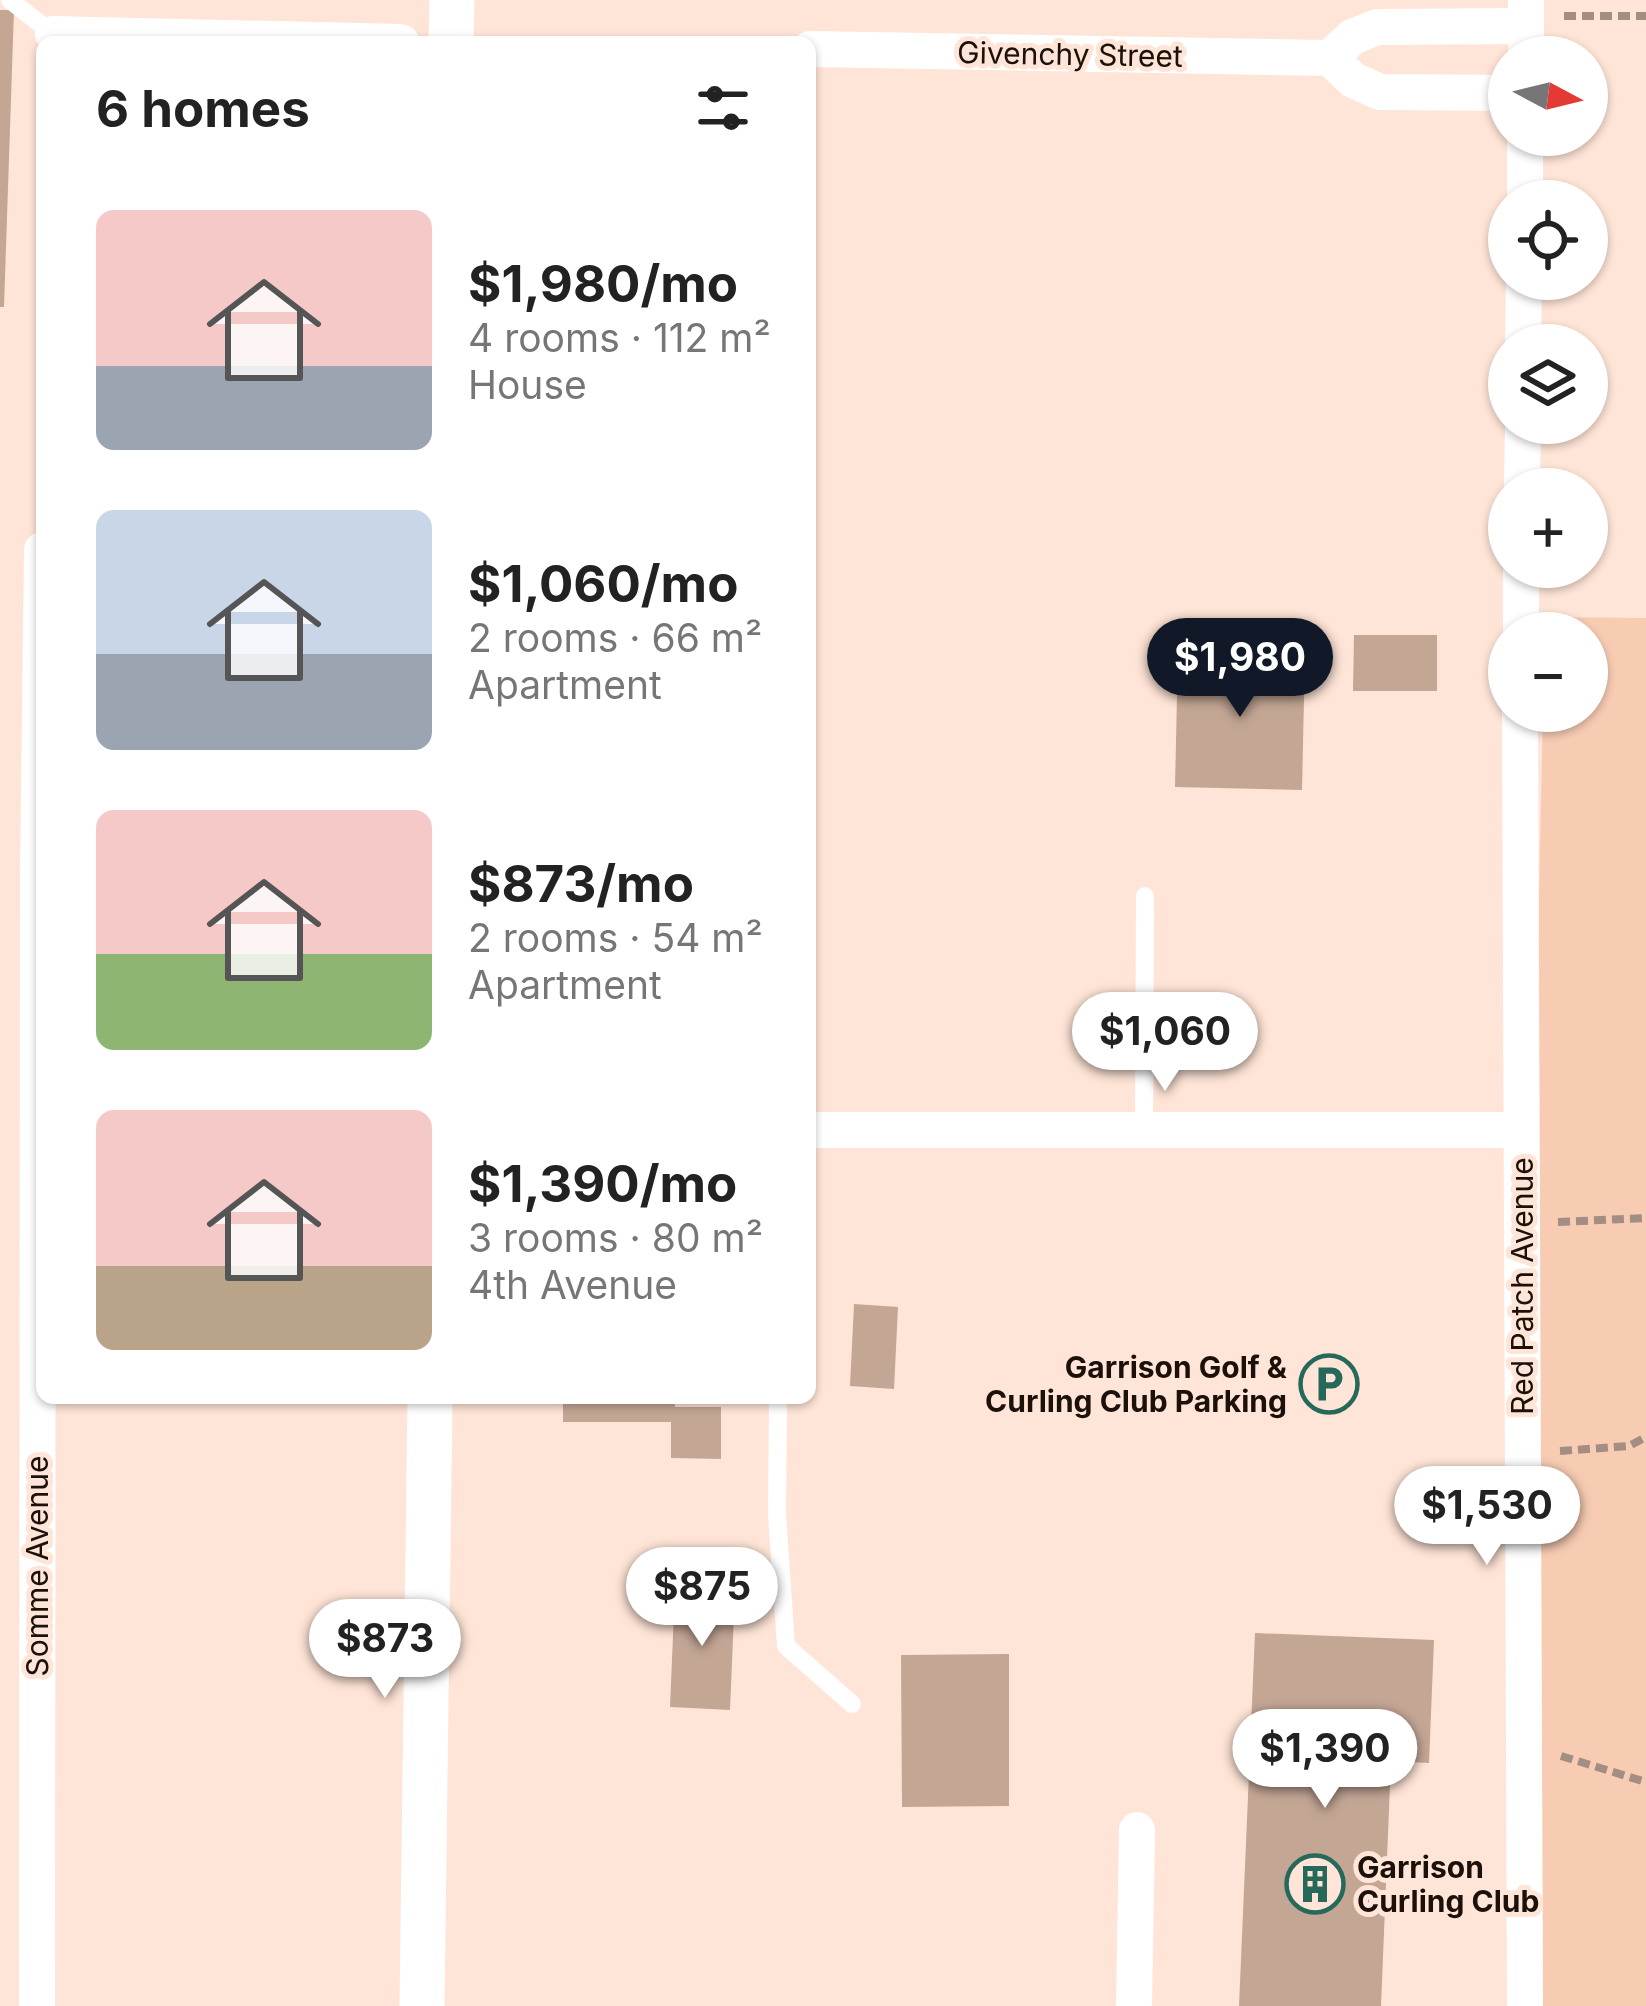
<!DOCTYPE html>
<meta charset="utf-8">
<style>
body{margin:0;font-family:Inter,sans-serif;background:#f2f2f2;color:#222;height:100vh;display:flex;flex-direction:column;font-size:45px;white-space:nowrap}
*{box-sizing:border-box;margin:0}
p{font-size:39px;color:#767676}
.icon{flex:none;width:66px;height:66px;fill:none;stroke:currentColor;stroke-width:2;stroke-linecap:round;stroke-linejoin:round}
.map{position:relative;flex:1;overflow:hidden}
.side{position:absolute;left:36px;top:36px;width:780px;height:1368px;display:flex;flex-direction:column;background:#fff;border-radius:18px;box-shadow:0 3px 9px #0004}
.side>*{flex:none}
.needle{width:78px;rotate:97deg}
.buttons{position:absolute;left:1488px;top:36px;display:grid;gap:24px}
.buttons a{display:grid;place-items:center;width:120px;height:120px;border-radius:50%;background:#fff;box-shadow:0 3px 9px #0004;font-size:60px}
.price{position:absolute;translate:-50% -102px;padding:0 27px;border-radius:42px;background:#fff;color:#222;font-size:39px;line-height:78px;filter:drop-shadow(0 3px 6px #0008)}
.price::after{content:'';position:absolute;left:50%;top:72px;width:36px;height:27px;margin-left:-18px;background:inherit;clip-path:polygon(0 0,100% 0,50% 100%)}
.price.on{background:#111827;color:#fff}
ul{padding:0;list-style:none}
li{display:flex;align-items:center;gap:36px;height:300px;padding:0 60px}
li span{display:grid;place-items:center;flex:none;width:336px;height:240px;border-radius:18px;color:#555}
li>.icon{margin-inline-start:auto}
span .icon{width:144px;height:144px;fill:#fffc;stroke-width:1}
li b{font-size:51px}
h2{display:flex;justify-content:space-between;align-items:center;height:144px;padding:0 60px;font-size:51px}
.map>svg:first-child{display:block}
.green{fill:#f8ccb3}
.building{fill:#c4a695}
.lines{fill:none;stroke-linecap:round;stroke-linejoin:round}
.path{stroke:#a28e83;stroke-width:8;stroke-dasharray:12 6;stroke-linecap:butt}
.service{stroke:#fff;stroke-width:18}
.minor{stroke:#fff;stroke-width:36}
.tertiary{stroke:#fff;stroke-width:45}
.labels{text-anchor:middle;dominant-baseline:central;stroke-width:10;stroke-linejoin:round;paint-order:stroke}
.street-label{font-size:30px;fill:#1b100a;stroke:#ffe5d7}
.poi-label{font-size:30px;font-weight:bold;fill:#1b100a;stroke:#ffe5d7;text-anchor:end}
</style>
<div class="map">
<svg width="1646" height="2006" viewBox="0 0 1646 2006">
<rect width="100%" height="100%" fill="#ffe5d7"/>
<path class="green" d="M1545,617L1646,618V2006H1515L1543,711H1587V633H1545Z"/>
<g class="building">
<path d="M0,10H14L4,307H0Z"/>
<path d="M1354,635H1437V691H1353Z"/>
<path d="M1178,650L1305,653L1302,790L1175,787Z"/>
<path d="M854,1304L898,1307L894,1389L850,1386Z"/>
<path d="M563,1398H675V1407H721V1459L671,1458V1422H563Z"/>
<path d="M675,1588L735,1591L730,1710L670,1707Z"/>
<path d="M1255,1633L1434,1640L1429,1763L1391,1761L1381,2006H1239Z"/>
<path d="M1009,1654V1806L902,1807L901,1655Z"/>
</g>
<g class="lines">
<g class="path">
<path d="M1564,16H1646"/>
<path d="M1558,1222L1646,1218"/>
<path d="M1560,1451L1629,1446L1646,1437"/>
<path d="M1561,1756L1646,1782"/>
</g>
<g class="service">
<path d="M10,0L53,34"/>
<path d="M1144,1130L1145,896"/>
<path d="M778,1398L777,1515L786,1646L852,1704"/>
</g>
<g class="minor">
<path d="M53,34L401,42"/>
<path d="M810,49L1330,58L1353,80L1380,92L1509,93"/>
<path d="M1526,57V0"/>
<path d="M1330,58L1352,37L1377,27L1526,26"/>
<path d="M1525,201V135"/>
<path d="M1523,345L1524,279"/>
<path d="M1522,489L1523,423"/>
<path d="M1521,633V567"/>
<path d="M1520,711L1525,2006"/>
<path d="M810,1130H1521"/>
<path d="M37,2006L38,874L42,550"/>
<path d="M1134,2006L1137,1830"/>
</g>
<g class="tertiary">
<path d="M451,42L452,0"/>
<path d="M422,2006L430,1398"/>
</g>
</g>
<defs>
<symbol id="parking-ring" viewBox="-11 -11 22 22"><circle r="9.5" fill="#ffe5d7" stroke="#26695a" stroke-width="1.5"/><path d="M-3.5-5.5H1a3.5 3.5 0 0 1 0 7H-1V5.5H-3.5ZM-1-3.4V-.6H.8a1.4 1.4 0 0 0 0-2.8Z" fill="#26695a"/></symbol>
<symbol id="building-ring" viewBox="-11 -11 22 22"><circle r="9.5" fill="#ffe5d7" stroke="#26695a" stroke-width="1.5"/><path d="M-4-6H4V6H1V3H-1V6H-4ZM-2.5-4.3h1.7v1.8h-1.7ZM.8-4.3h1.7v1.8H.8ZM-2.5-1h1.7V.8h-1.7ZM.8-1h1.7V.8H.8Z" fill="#26695a"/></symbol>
</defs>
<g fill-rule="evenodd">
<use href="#parking-ring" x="1296" y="1351" width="66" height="66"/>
<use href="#building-ring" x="1282" y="1851" width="66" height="66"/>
</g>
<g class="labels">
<g class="street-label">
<text transform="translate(1070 54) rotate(1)">Givenchy Street</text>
<text transform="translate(1522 1286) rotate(-90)">Red Patch Avenue</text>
<text transform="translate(37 1566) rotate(-90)">Somme Avenue</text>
</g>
<g class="poi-label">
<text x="1287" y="1367">Garrison Golf &amp;<tspan x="1287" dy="34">Curling Club Parking</tspan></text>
<text x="1357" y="1867" text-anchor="start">Garrison<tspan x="1357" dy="34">Curling Club</tspan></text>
</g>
</g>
</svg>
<div class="buttons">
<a><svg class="needle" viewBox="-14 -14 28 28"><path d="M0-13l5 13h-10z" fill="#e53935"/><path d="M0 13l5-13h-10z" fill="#767676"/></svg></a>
<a><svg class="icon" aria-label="locate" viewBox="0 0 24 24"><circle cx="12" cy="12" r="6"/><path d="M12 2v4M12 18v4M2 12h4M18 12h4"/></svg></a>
<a><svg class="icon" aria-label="layers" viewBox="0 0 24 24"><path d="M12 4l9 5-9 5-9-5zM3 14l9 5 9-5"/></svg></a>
<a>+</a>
<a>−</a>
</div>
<b class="price on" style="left:1240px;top:720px">$1,980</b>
<b class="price" style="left:1165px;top:1094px">$1,060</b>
<b class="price" style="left:1487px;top:1568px">$1,530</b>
<b class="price" style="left:702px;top:1649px">$875</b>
<b class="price" style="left:385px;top:1701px">$873</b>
<b class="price" style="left:1325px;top:1811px">$1,390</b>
<section class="side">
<h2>6 homes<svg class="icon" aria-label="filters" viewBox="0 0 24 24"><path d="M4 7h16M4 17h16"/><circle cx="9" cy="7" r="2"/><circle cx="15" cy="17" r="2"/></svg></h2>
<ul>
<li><span style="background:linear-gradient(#f6c9c9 65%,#9aa5b1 0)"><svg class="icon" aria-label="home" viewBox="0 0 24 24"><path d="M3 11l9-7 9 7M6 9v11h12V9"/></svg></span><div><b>$1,980/mo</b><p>4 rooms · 112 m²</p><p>House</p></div></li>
<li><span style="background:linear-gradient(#c9d6e8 60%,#9aa5b1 0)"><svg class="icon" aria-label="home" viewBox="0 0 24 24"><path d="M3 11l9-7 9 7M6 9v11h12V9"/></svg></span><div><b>$1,060/mo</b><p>2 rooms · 66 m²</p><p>Apartment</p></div></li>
<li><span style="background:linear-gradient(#f6c9c9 60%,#8fb573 0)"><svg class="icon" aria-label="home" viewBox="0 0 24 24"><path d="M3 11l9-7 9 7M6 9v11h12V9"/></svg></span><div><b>$873/mo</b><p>2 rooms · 54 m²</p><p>Apartment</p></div></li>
<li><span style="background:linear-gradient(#f6c9c9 65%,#b9a48a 0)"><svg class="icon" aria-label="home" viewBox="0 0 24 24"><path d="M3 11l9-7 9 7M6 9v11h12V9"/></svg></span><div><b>$1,390/mo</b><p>3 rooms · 80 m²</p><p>4th Avenue</p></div></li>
</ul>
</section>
</div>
